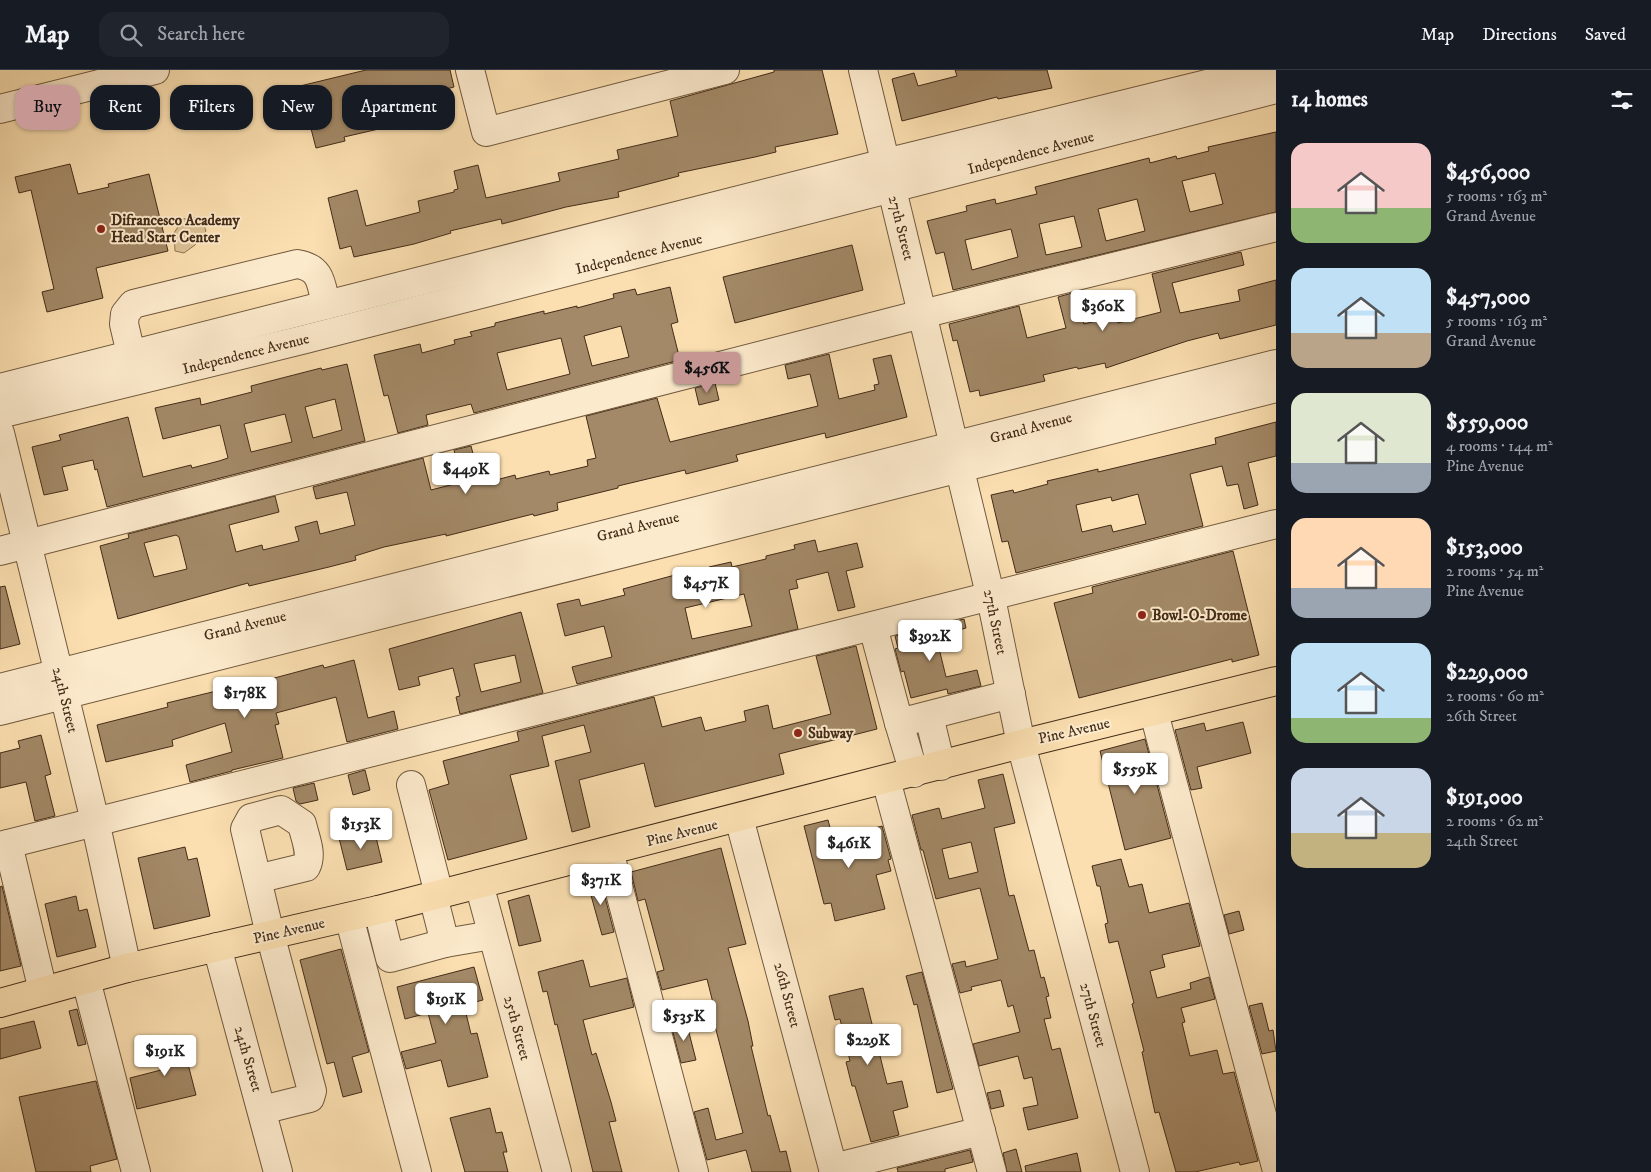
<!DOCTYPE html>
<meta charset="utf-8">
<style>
body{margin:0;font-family:"IM FELL DW Pica",serif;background:#20242c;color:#f1f3f6;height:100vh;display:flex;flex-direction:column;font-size:19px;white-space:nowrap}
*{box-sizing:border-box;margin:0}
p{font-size:16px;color:#9ea1a6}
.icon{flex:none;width:28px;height:28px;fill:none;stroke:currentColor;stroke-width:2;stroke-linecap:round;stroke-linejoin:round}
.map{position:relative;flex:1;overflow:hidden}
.side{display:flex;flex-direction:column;background:#171b24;width:375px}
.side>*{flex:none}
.top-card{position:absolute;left:15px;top:15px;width:475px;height:45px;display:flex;gap:10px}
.price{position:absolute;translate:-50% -42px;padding:0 11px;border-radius:5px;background:#fff;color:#222;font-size:16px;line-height:32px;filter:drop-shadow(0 1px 2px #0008)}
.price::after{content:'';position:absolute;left:50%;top:30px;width:15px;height:11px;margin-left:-8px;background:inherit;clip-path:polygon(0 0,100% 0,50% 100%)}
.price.selected{background:#c59692;color:#111}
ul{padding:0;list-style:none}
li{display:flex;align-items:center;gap:15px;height:125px;padding:0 15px}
li span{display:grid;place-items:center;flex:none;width:140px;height:100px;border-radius:15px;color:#555}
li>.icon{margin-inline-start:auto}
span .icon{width:60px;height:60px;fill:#fffc;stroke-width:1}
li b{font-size:21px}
h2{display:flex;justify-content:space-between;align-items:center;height:60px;padding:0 15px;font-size:21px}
.pill{padding:0 18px;border-radius:15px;background:#171b24;box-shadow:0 1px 4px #0004;font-size:18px;line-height:45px}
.pill.selected{background:#c59692;color:#111}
header{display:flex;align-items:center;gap:30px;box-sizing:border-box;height:70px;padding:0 25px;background:#171b24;border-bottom:1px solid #363941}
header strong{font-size:24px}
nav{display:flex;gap:28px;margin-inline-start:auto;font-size:18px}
.search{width:350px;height:45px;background:#20242c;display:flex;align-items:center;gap:12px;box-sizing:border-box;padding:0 18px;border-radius:15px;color:#9ea1a6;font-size:19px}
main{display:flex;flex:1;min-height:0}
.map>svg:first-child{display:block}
.green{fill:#dcc196;stroke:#907657}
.building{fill:#a38967;stroke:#432c18;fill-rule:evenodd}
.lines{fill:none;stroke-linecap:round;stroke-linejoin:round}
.minor-casing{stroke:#71593e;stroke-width:30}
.major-casing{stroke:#432c18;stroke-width:30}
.minor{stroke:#fceacc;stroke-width:28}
.major{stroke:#fbdfb0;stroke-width:28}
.poi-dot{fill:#8f2418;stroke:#fceacc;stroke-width:2}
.labels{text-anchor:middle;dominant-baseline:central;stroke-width:4;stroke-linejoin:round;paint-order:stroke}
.street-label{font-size:15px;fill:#432c18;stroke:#fceacc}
.poi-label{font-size:15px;font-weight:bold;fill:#432c18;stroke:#fceacc;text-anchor:start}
</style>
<header>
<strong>Map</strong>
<div class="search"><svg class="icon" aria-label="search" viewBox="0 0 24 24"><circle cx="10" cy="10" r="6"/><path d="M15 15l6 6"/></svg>Search here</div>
<nav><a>Map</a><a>Directions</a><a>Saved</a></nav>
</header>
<main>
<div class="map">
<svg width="1276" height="1102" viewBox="0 0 1276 1102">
<rect width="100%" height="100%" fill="#fbdfb0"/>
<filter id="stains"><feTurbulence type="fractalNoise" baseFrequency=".004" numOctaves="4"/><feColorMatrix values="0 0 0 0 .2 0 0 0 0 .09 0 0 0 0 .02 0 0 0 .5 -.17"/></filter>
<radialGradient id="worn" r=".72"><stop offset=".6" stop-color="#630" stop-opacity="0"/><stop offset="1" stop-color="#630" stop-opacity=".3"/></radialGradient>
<path class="green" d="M201,147L206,161L195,175L184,183L175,181L174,163L183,149Z"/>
<g class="building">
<path d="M366,0H450L454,17L378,37L383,58L344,67L345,71L316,78L300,16Z"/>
<path d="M774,0H822L838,64L775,77L776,82L755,87L678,103L679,106L618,122L619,127L566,137L502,154L501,149L450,161L451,163L414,174L354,187L351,176L340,179L328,128L357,120L366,156L420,142L418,131L454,122V120L458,119L454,101L478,95L486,128L560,111L558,103L619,89L617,80L678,66L670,31L774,2Z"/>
<path d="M955,0H1047L1052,18L998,29L997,27L902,51L892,9L914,3L918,16L957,6Z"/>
<path d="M1276,62V142L953,220L944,182L936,184L927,151L967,141L966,136L995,129L996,134L1037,124L1035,117L1149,88L1150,93L1176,86L1177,89L1209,81L1208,77ZM1215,103L1223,134L1190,142L1182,111ZM1137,129L1145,161L1106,171L1098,139ZM1074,146L1082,177L1046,185L1039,154ZM1011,159L1018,187L972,200L965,170Z"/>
<path d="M70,94L78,124L109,117L108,114L149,104L168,181L96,198L103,228L47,242L42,222L54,219L31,120L19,123L15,107Z"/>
<path d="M852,175L863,220L735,253L723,207Z"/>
<path d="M1241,182L1244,195L1172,213L1180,243L1240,231L1238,220L1276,210V255L1220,269L1218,263L1187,271L1106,298L1105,293L1078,299L1077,297L1043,305L1045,311L980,326L979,320L970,322L957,270L953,271L949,254L1019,236L1027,268L1066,258L1058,227L1076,222L1084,254L1116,246L1118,253L1161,242L1152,204Z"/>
<path d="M670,217L678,252L671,254L680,290L474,343L471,334L426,345L428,355L398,363L388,325L384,326L374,285L420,274L422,283L455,274L454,270L472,266L470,262L495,256V253L544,241V244L577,236V238L614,228L613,224L635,219L637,225ZM621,256L629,287L592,296L584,266ZM561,268L570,304L507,320L497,283Z"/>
<path d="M829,284L839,329L875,320L874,315L879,314L873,289L891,285L907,347L826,368L825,363L736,385L738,391L686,404L685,400L618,416V418L557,433L558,440L534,446L533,444L446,466V464L384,477L355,486L356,490L329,497L249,516L248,513L118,549L100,476L129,468L128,464L275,426L279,442L229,455L236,482L262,475L263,480L299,471L295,457L317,451L320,464L355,455L347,422L316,429L313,417L423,388L431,420L462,412L454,380L471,376L481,414L515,405L516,409L549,401L550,405L588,396L587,390L596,388L586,346L657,328L670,372L818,336L810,304L788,309L785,295ZM176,465L179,467L187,499L154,507L144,473Z"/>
<path d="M347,294L365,371L107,437L97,399L95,400L93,390L62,397L68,420L44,425L32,377L61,370L59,365L128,347L143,407L191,395L192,398L219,391L228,388L220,355L163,369L155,338L200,328L201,335L252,322L251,316L321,298L322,300ZM335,329L342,360L313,368L305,337ZM285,344L292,372L251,382L244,354Z"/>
<path d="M715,313L719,330L699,335L695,318Z"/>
<path d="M1276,352V386L1248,393L1258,435L1244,439L1238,414L1227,416L1222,396L1190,404L1203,456L1016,503L1008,471L1002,472L991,425L1013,420L1014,423L1048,414L1047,411L1069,406L1098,399V402L1216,374L1215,368ZM1138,424L1146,454L1113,462L1111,455L1082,462L1076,435L1111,427L1112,431Z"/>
<path d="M815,470L818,482L857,473L863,497L846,501L855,537L838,541L828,502L796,510L798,518L789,520L798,559L577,614L572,597L612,587L604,556L565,566L557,534L579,529L581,536L625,525L623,519L675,505V509L710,500L709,497L731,492L732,497L766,489V486L795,479L794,475ZM744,524L752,556L692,569L685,538Z"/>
<path d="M1233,481L1259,585L1232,592V589L1079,628L1054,533L1093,523L1092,517Z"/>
<path d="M5,516L20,574L0,579V517Z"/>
<path d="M521,542L543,623L460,644L456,627L460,626L453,598L418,607L420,615L399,620L389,579ZM515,585L521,612L481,622L474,594Z"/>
<path d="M964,549L966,558L936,566L946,607L977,600L981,616L948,624L947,619L911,628L904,601L901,602L895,579L898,578L895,566Z"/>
<path d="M856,576L877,659L779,684L784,704L655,737L644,693L579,710L590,757L572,762L555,691L591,682L584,655L542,666L549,696L510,705L527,769L448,790L429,720L449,714L443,691L519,671L517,662L654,627L662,657L701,647L705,661L746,651L744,641L768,635L773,659L831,644L816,586Z"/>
<path d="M354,590L368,648L394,641L398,659L347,672L336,627L276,643L279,654L275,655L283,688L232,700V701L190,712L186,695L232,682L225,653L172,670L173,676L106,692L97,655L168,637L167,633L237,616V618L323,595L324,598Z"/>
<path d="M1243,652L1251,683L1197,697L1202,718L1191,720L1175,660L1204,653L1206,661Z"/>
<path d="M41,665L51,704L45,706L55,746L35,751L26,712L0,718V683L20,678L18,671Z"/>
<path d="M1145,669L1171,768L1125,780L1100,681Z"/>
<path d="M365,700L370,720L353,725L348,705Z"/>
<path d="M1003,704L1015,753L994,758L1009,826L1014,825L1029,881L1034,880L1041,908L1044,907L1049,926L1046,927L1051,948L1044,949L1052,980L1060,978L1078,1048L1028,1060L1023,1038L1038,1035L1032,1007L1024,1009L1018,986L979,996L973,974L1020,962L1013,935L1008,937L1001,910L971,917L972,920L960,923L952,894L965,891L966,897L998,889L980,818L936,829L923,780H921L912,745L939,738L942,749L985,738L978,710ZM971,772L978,802L949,809L942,779Z"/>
<path d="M314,713L318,730L300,734L296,731L293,718Z"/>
<path d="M828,750L833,769L882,756L891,789L888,790L891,801L876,805L885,839L835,851L831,833L824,834L804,756Z"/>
<path d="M374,759L382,792L347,800L339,768Z"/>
<path d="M185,777L188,790L197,788L210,846L154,859L138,788Z"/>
<path d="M721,778L746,874L728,878L748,951L753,976H751L768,1046L770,1045L780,1082L786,1081L791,1102H752L746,1080L707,1090L694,1042L708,1038L716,1070L743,1063L715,956L702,959L698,941L714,937L707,909L662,920L657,902L664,900L645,829L638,831L631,802Z"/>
<path d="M1121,789L1129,817L1142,814L1149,843L1189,833L1200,876L1162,885L1165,897L1150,901L1157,928L1191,919L1190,913L1209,907L1215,929L1181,938L1185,952L1182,953L1190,986L1217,980L1223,1004L1234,1002L1258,1091L1240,1095L1239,1092L1195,1102H1176L1159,1042L1155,1043L1142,982L1144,981L1132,934L1134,933L1118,871L1109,873L1105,854L1108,853L1100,816H1097L1092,796Z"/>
<path d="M600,808L614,862L602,865L587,811Z"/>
<path d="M2,816L21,896L0,901V817Z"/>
<path d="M529,825L541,871L519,876L508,831Z"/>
<path d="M76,826L79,841L87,839L96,877L57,887L45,834Z"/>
<path d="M1239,841L1244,860L1229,864L1224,845Z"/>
<path d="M341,879L369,982L352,987L362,1022L343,1027L334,992L327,994L300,890Z"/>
<path d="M583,890L590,917L627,908L634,937L583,950L592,985L596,983L611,1032L616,1051L609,1052L622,1102H593L557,954L555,955L547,921L543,922L538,902Z"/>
<path d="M474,897L483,930L464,935L471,964L477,963L488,1007L448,1017L441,990L406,999L401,982L436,973L428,943L405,949L397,917Z"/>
<path d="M922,902L953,1019L937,1023L917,934L914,935L906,906Z"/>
<path d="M863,918L887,1014L902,1011L908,1037L893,1041L899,1065L871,1072L855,1016H852L846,992L850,991L840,949L835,950L829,926Z"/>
<path d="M1262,933L1269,961L1273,960L1276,981L1262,984L1249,936Z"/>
<path d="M77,939L86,974L78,976L69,941Z"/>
<path d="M34,951L41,978L0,989V959Z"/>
<path d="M686,951L696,990L681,993L671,955Z"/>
<path d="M181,967L196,1025L137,1039L130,1008L161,1000L155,973Z"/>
<path d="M96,1011L117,1089L90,1096L91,1102H36L19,1027Z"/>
<path d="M1000,1020L1004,1036L991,1039L987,1023Z"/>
<path d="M490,1038L496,1063L502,1062L507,1082H503L508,1102H465L450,1048Z"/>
<path d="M1016,1079L1022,1102H1007L1003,1083Z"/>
<path d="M970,1080L973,1092L945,1099V1102H898L897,1098Z"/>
<path d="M1077,1083L1081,1102H1026L1025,1096Z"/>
</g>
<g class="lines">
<defs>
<g id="minor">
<path d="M470,0L486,62L725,0"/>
<path d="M863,0L991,528L1021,674L1135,1102"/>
<path d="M0,39L155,0"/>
<path d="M135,301L124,254L125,244L133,234L297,194C322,198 321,214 326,235"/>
<path d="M0,318L885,93L1264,0"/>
<path d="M0,344L306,269L1276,19"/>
<path d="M0,363L95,751L127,898"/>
<path d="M0,481L922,244L1276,157"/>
<path d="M873,557L899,653L1011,624"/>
<path d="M0,618L1276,294"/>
<path d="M0,641L1276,318"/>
<path d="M1154,643L1276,1097"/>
<path d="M929,646L941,696"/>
<path d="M899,653L914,703"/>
<path d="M886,710L992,1102"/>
<path d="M411,715L439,824"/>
<path d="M739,748L834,1102"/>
<path d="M8,774L43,921"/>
<path d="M0,776L1276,454"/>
<path d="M609,781L694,1102"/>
<path d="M257,809L306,797C313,784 305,768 302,754L281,740L251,748L245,759L270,864L312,1021L310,1028L262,1040"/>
<path d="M479,814L557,1102"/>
<path d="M433,826L445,873"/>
<path d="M378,840L390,888L445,873L492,865"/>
<path d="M349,847L417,1102"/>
<path d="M217,877L278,1102"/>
<path d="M86,910L136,1102"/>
<path d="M833,1098L981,1061"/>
</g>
<path id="major" d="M0,933L127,898L378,840L1021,674L1276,611"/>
</defs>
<use href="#minor" class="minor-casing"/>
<use href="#major" class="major-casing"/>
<use href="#minor" class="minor"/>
<use href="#major" class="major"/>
</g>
<g class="poi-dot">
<circle cx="101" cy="159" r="5"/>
<circle cx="1142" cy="545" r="5"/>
<circle cx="798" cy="663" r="5"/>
</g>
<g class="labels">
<g class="street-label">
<text transform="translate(1031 83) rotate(-15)">Independence Avenue</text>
<text transform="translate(901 158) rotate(76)">27th Street</text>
<text transform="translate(639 184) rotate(-14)">Independence Avenue</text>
<text transform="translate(246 284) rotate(-14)">Independence Avenue</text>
<text transform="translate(1031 358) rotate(-15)">Grand Avenue</text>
<text transform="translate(638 457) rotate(-14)">Grand Avenue</text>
<text transform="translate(995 552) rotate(78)">27th Street</text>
<text transform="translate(245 556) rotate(-14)">Grand Avenue</text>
<text transform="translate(65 630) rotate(76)">24th Street</text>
<text transform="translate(1074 661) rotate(-13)">Pine Avenue</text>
<text transform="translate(682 763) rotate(-14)">Pine Avenue</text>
<text transform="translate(289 861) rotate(-13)">Pine Avenue</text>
<text transform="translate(787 925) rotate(75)">26th Street</text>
<text transform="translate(1093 945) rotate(75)">27th Street</text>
<text transform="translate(517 958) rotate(75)">25th Street</text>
<text transform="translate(248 989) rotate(74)">24th Street</text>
</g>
<g class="poi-label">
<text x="111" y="150">Difrancesco Academy<tspan x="111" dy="17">Head Start Center</tspan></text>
<text x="1152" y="545">Bowl-O-Drome</text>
<text x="808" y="663">Subway</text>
</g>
</g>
<rect width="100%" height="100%" filter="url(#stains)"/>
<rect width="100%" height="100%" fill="url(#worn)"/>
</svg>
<b class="price" style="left:1103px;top:262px">$360K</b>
<b class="price selected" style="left:707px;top:324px">$456K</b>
<b class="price" style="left:466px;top:425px">$449K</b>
<b class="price" style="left:706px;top:539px">$457K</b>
<b class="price" style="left:930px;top:592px">$392K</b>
<b class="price" style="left:245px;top:649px">$178K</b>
<b class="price" style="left:1135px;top:725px">$559K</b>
<b class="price" style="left:361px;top:780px">$153K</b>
<b class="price" style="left:849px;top:799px">$461K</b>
<b class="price" style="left:601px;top:836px">$371K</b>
<b class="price" style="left:446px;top:955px">$191K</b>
<b class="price" style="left:684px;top:972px">$535K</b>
<b class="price" style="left:868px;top:996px">$229K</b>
<b class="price" style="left:165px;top:1007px">$191K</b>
<div class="top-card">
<a class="pill selected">Buy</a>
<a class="pill">Rent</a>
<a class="pill">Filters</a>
<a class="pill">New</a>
<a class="pill">Apartment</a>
</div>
</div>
<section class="side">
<h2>14 homes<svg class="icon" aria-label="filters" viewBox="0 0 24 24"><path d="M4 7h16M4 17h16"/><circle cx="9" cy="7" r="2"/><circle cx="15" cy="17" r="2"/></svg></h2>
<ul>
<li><span style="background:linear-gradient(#f6c9c9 65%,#8fb573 0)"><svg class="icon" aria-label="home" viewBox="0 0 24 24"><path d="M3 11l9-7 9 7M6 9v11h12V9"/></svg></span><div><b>$456,000</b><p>5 rooms · 163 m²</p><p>Grand Avenue</p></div></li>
<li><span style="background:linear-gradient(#bfe0f5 65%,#b9a48a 0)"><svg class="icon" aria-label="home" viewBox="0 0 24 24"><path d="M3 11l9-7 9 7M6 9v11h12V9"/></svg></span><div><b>$457,000</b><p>5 rooms · 163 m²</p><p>Grand Avenue</p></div></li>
<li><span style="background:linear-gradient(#dfe7d0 70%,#9aa5b1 0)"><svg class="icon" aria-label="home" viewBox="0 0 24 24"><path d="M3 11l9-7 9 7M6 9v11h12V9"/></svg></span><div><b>$559,000</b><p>4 rooms · 144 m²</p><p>Pine Avenue</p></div></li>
<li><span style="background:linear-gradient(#ffd9b3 70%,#9aa5b1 0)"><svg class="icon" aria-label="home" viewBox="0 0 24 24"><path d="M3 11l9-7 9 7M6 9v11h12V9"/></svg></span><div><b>$153,000</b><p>2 rooms · 54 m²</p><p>Pine Avenue</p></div></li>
<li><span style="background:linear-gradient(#bfe0f5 75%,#8fb573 0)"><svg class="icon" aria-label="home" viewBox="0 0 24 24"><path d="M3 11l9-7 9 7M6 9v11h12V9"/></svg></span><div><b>$229,000</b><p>2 rooms · 60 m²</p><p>26th Street</p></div></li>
<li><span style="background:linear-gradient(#c9d6e8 65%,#c2b280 0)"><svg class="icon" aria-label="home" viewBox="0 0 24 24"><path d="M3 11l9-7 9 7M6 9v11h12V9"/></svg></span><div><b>$191,000</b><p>2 rooms · 62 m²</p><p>24th Street</p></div></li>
</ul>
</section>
</main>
